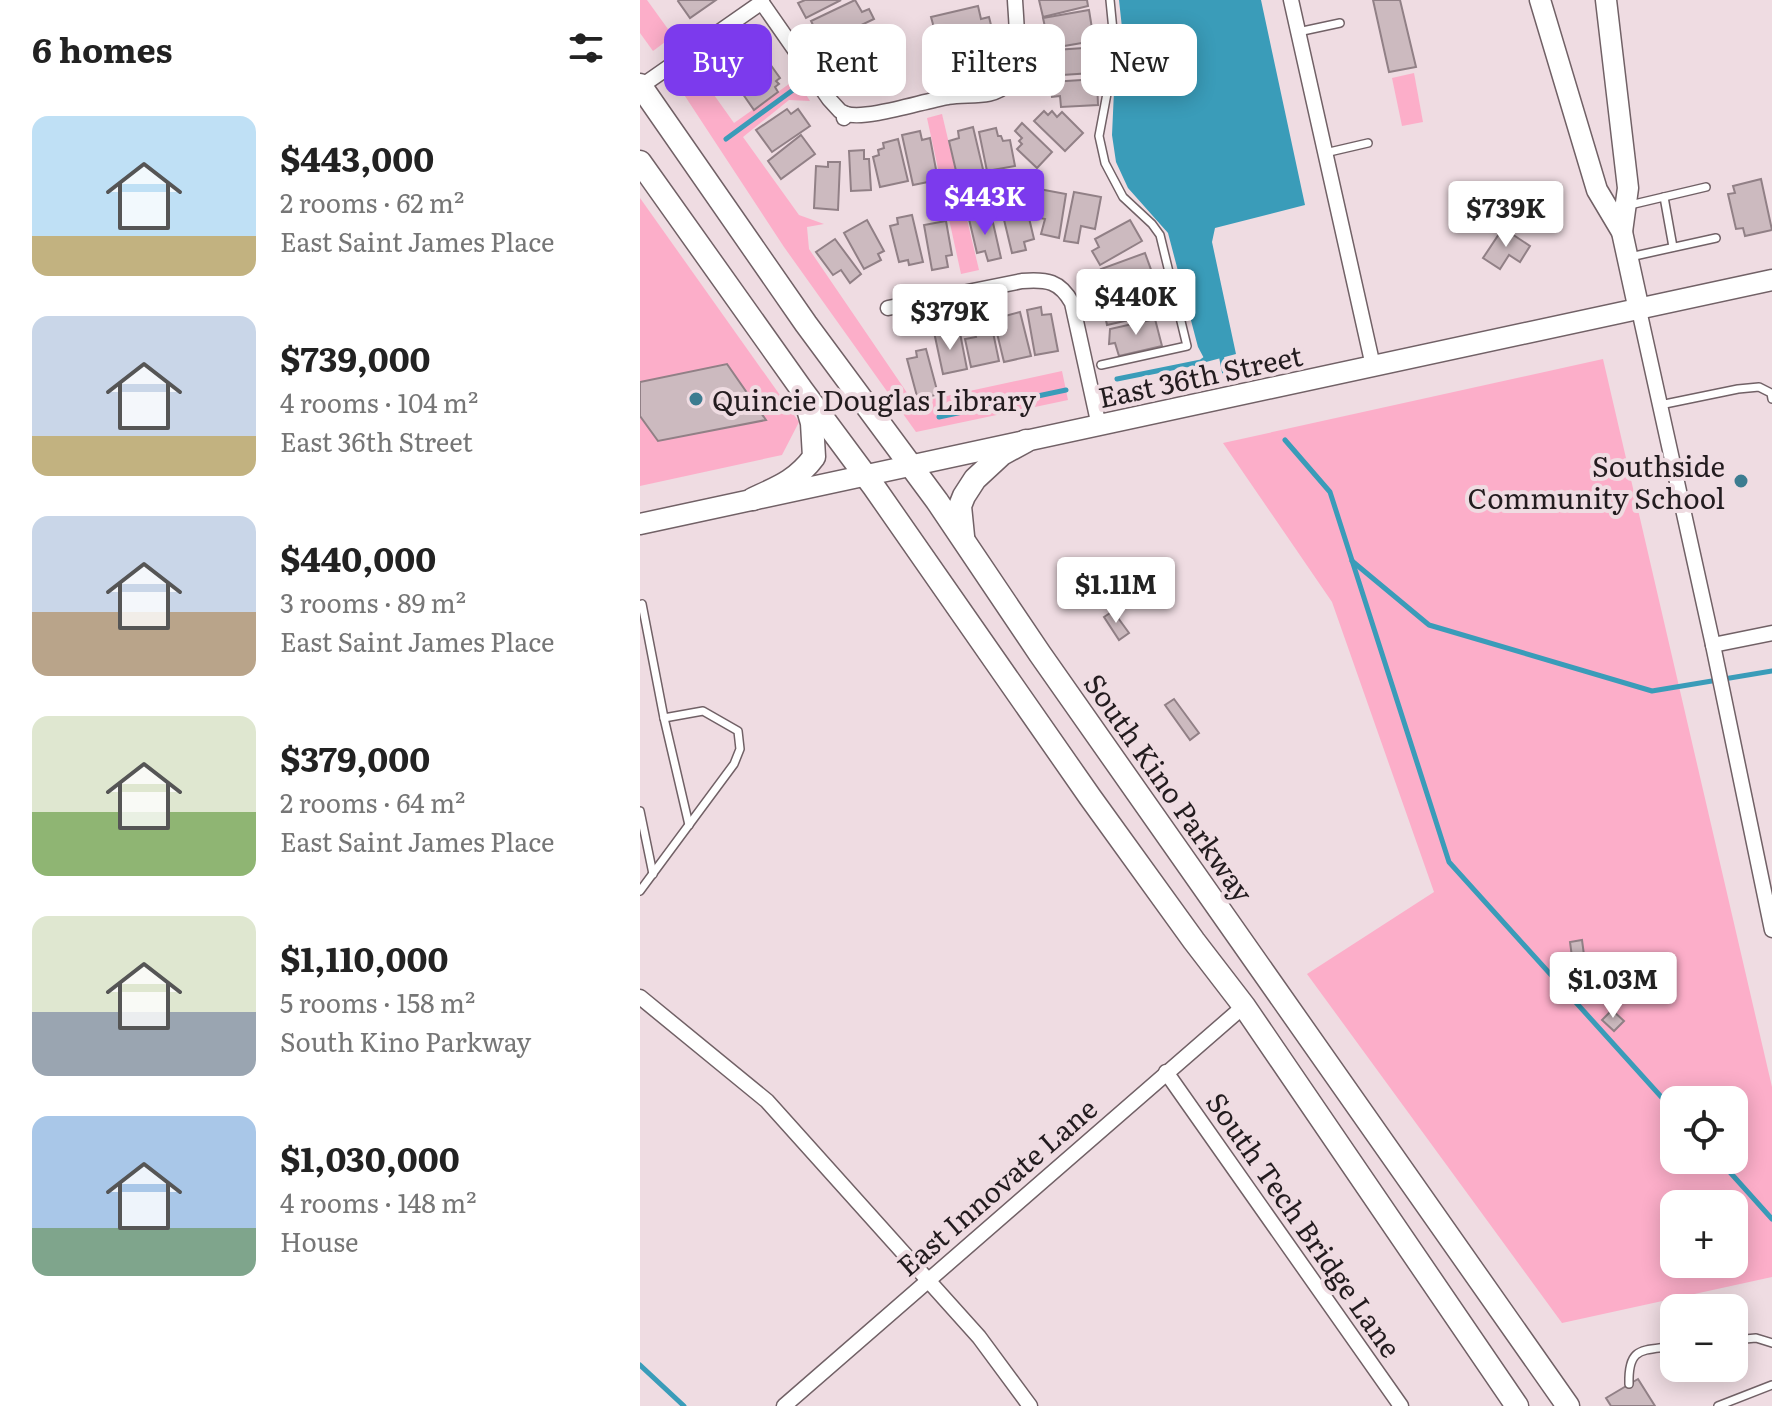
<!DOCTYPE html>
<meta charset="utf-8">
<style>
body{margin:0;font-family:Literata,serif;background:#f6f6f6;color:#222;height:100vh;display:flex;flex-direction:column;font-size:30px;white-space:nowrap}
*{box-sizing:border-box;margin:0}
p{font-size:26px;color:#767676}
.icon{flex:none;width:44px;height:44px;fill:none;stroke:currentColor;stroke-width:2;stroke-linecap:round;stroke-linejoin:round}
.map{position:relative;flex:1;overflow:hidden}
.side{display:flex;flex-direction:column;background:#fff;width:640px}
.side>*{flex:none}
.hud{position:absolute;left:24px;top:24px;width:760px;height:72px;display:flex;gap:16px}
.fabs{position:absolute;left:1020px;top:1086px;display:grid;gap:16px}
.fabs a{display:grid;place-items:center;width:88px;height:88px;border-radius:16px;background:#fff;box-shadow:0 4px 20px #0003;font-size:40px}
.price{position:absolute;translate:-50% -68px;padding:0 18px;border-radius:8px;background:#fff;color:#222;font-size:26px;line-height:52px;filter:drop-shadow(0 2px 4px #0008)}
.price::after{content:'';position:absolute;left:50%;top:48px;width:24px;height:18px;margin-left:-12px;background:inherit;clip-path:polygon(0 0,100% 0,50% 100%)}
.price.selected{background:#7c3aed;color:#fff}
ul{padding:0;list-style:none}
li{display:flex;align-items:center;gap:24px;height:200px;padding:0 32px}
li span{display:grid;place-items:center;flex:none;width:224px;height:160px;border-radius:16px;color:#555}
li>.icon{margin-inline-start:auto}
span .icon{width:96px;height:96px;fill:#fffc;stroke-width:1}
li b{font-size:34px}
h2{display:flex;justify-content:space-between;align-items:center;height:96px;padding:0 32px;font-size:34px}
.tag{padding:0 28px;border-radius:16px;background:#fff;box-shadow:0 4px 20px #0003;font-size:28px;line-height:72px}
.tag.selected{background:#7c3aed;color:#fff}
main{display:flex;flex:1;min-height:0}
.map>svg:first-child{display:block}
.green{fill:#fcaec9;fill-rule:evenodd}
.water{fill:#3a9cb9}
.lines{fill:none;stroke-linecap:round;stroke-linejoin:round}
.stream{stroke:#3a9cb9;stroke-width:5}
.building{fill:#ccbabf;stroke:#918086;stroke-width:2}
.lane-casing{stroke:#716166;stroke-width:10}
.street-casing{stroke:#716166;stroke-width:17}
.secondary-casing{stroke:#716166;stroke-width:23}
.primary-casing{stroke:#716166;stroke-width:25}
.lane{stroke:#fff;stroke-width:7}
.street{stroke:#fff;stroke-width:14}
.secondary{stroke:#fff;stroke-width:20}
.primary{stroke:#fff;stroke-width:22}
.poi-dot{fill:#3c7c90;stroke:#efdce2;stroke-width:3}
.labels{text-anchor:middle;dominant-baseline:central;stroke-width:8;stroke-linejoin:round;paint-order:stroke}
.street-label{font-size:28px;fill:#231c1f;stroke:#efdce2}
.poi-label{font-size:28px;fill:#231c1f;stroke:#efdce2;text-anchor:start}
</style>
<main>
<section class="side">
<h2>6 homes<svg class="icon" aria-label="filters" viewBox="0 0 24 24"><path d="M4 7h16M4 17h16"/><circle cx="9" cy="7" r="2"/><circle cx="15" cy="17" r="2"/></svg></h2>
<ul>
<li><span style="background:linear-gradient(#bfe0f5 75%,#c2b280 0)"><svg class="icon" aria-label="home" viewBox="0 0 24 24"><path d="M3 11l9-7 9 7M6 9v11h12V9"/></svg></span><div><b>$443,000</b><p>2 rooms · 62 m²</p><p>East Saint James Place</p></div></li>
<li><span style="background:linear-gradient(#c9d6e8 75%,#c2b280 0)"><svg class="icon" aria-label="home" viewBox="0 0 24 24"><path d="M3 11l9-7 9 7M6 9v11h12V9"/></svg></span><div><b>$739,000</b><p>4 rooms · 104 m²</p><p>East 36th Street</p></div></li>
<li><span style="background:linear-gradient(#c9d6e8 60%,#b9a48a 0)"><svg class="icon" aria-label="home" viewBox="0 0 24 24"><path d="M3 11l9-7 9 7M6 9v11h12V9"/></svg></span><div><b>$440,000</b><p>3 rooms · 89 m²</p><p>East Saint James Place</p></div></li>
<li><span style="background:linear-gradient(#dfe7d0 60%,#8fb573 0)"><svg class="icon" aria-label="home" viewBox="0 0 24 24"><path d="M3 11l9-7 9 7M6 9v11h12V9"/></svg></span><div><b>$379,000</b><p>2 rooms · 64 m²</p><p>East Saint James Place</p></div></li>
<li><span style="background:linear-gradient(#dfe7d0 60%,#9aa5b1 0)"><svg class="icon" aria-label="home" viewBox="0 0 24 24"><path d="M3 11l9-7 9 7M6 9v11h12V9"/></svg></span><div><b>$1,110,000</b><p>5 rooms · 158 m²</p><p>South Kino Parkway</p></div></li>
<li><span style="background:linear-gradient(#a9c7e8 70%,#7fa58c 0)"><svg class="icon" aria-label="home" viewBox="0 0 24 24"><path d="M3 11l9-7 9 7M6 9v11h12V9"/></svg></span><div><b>$1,030,000</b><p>4 rooms · 148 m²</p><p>House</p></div></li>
</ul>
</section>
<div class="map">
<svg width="1132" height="1406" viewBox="0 0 1132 1406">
<rect width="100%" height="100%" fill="#efdce2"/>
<g class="green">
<path d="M0,0H7L33,36L13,51L0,33Z"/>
<path d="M57,71L94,123L156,79L170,101L149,100L103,137L159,215L184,224L167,227L169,249L274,403L422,371L428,400L276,432L144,247L41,90Z"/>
<path d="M774,73L783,122L762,126L752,78Z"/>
<path d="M302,114L339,270L321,274L287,118Z"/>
<path d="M0,198L159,422L142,455L0,486Z"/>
<path d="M963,359L1132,1087V1277L922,1323L667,974L794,892L692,602L583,443ZM1034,1100H1094V1160H1034ZM1034,1204H1094V1264H1034Z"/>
</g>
<path class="water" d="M479,0H621L665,205L575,228L572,242L596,354L566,362L558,347L528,233L488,188L476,162L472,135L474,91L483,37Z"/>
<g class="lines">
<g class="stream">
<path d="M86,139L153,90"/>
<path d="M581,354L585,375"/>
<path d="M477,379L561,362L568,357"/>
<path d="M299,417L426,390"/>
<path d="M645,440L690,492L809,862L1034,1111"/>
<path d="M712,561L789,625L1012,691L1132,671"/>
<path d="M1079,1160L1132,1219"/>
<path d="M0,1365L44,1406"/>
</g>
</g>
<g class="building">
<path d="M39,0H76L50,18L38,1Z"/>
<path d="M165,0H201L166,18L158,3Z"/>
<path d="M215,0L222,12L229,9L234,19L188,41L184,32L178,35L171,21Z"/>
<path d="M399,0H447L448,6L403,17Z"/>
<path d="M733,0H760L776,67L749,72Z"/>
<path d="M338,6L341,19L349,17L352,29L307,40L306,33L296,35L291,17Z"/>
<path d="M449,10L454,41L418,47L416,34L407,36L403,18Z"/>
<path d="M229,29L241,54L202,72L193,54L207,47L204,41Z"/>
<path d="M348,36L352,55L335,59L337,67L310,73L305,45Z"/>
<path d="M108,43L113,51L120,46L129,59L90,84L77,64Z"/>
<path d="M458,47L459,65L452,66V73L407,76L406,57H416L415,50Z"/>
<path d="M251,50L264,75L236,88L234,83L229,85L227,81L221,84L213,69Z"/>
<path d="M130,64L140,78L136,81L139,84L135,87L138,92L114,110L98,87Z"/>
<path d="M457,79L458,105L421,107L420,96L412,97L411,82Z"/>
<path d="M147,109L151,114L158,109L170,126L132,152L116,130Z"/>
<path d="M404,111L408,115L412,111L417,117L422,112L443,133L425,151L394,121Z"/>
<path d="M382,123L412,152L397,168L377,149L382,144L379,141L382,138L375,131Z"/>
<path d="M333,127L346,182L320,188L309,141L319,138L318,131Z"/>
<path d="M356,128L358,136H361L363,141L370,140L375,166L347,171L339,132Z"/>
<path d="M280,131L282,140L290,138L298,180L273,185L262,135Z"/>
<path d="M161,135L175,154L141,179L128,161Z"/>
<path d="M258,139L268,181L240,187L233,157L239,155L238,150L244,148L243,143Z"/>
<path d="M224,150V159H229L231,190L211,191L209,151Z"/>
<path d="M188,162H200L198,210L174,208L176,166L188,167Z"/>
<path d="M1121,179L1132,230L1105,236L1103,228L1096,229L1088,194L1095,193L1093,186Z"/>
<path d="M399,189L426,194L419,238L401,234L405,219L395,217Z"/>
<path d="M434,192L461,197L455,229L441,226L438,243L424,241Z"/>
<path d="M384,197L394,239L384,242L386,250L372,253L360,203Z"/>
<path d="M351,214L361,258L348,261L345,251L337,253L329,219Z"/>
<path d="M272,215L283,262L269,265L268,260L259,262L250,226L258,224L257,218Z"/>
<path d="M227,220L244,251L238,254L241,260L224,269L204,233Z"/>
<path d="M490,220L502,241L460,265L452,251L459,247L455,239Z"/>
<path d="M306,221L312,255L306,256L308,267L292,270L284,225Z"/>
<path d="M863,228L890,246L880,262L869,255L860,269L843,258Z"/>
<path d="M195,239L221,274L210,283L201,270L193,275L176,252Z"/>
<path d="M505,253L514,278L477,291L474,282L467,285L461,269Z"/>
<path d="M506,290L511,315L467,325L464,311L479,308L477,296Z"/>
<path d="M401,307L402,315L411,314L418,351L395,355L387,310Z"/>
<path d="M380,312L391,356L364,362L355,325L366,322L365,316Z"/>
<path d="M350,318L359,361L331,367L325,339L336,337L332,322Z"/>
<path d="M515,319L522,346L479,356L475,343L469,344L470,329Z"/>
<path d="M308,329L309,335L320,333L327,369L303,374L294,332Z"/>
<path d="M286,349L298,394L278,400L267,359L277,357L276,351Z"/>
<path d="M87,364L126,420L18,441L0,416V382Z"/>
<path d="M473,611L489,633L479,640L464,617Z"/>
<path d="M534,699L559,733L550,740L525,705Z"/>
<path d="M942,940L944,955L932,957L930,942Z"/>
<path d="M972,1010L984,1021L974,1031L962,1020Z"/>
<path d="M998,1379L1015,1406H971L966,1398Z"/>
</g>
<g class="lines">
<defs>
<g id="lane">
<path d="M658,32L700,23"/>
<path d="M685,153L728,143"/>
<path d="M1024,197L1033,247"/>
<path d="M990,205L1066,187"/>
<path d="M990,257L1076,238"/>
<path d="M461,365L547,346L520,235L512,224L483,197L465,163L459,136L475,51L470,0"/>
<path d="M1020,405L1098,389L1119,387L1131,393L1132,399"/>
<path d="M0,605L2,604L24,718L63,711L98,731L100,749L94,764L0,891"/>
<path d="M24,718L49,825"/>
<path d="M0,811L13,874"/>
<path d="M1094,1340L1116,1338L1132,1343"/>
<path d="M989,1384C988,1346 1002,1351 1034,1346"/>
<path d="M1078,1406L1132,1385"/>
</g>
<g id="street">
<path d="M120,0L189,99L200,111L206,114L204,118"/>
<path d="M651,0L733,366"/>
<path d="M0,87L122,2"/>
<path d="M206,114C228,120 283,101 308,97C326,93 353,100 367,84C382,67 376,21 375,0"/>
<path d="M248,308L382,281C407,279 420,281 432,303L459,426"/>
<path d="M999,310L1073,645L1132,930"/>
<path d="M1073,645L1132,633"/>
<path d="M0,997L127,1101L339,1337L390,1406"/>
<path d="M526,1072L761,1406"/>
<path d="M144,1406L604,1006"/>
</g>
<g id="secondary">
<path d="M900,0L957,190L982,232L999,310"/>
<path d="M966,0L988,188L982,232"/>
<path d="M0,524L1132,280"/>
</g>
<g id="primary">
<path d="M0,85L166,324L297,501L400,654L928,1406"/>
<path d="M0,162L162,390L234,487L450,797L554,941L604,1006L877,1406"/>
<path d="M113,499C139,487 156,481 174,457L172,423L166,402"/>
<path d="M323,536L320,506L324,496L335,479L362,454L386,441"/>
</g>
</defs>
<use href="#lane" class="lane-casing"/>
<use href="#street" class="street-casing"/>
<use href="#secondary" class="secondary-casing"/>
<use href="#primary" class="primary-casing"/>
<use href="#lane" class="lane"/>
<use href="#street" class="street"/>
<use href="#secondary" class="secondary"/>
<use href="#primary" class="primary"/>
</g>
<g class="poi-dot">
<circle cx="56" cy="399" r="8"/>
<circle cx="1101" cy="481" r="8"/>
</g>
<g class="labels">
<g class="street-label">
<text transform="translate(560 375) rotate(-12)">East 36th Street</text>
<text transform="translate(530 787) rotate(55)">South Kino Parkway</text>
<text transform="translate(356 1186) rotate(-41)">East Innovate Lane</text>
<text transform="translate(665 1224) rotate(55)">South Tech Bridge Lane</text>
</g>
<g class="poi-label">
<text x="72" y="399">Quincie Douglas Library</text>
<text x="1085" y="465" text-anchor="end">Southside<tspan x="1085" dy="32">Community School</tspan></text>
</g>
</g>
</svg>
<div class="fabs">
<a><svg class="icon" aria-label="locate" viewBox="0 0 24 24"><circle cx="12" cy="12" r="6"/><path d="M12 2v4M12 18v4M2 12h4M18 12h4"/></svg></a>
<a>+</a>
<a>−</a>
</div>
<b class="price selected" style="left:345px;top:237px">$443K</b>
<b class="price" style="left:866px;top:249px">$739K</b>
<b class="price" style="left:496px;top:337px">$440K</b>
<b class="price" style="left:310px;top:352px">$379K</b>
<b class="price" style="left:476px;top:625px">$1.11M</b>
<b class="price" style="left:973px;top:1020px">$1.03M</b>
<div class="hud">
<a class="tag selected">Buy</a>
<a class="tag">Rent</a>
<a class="tag">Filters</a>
<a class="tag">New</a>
</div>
</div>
</main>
